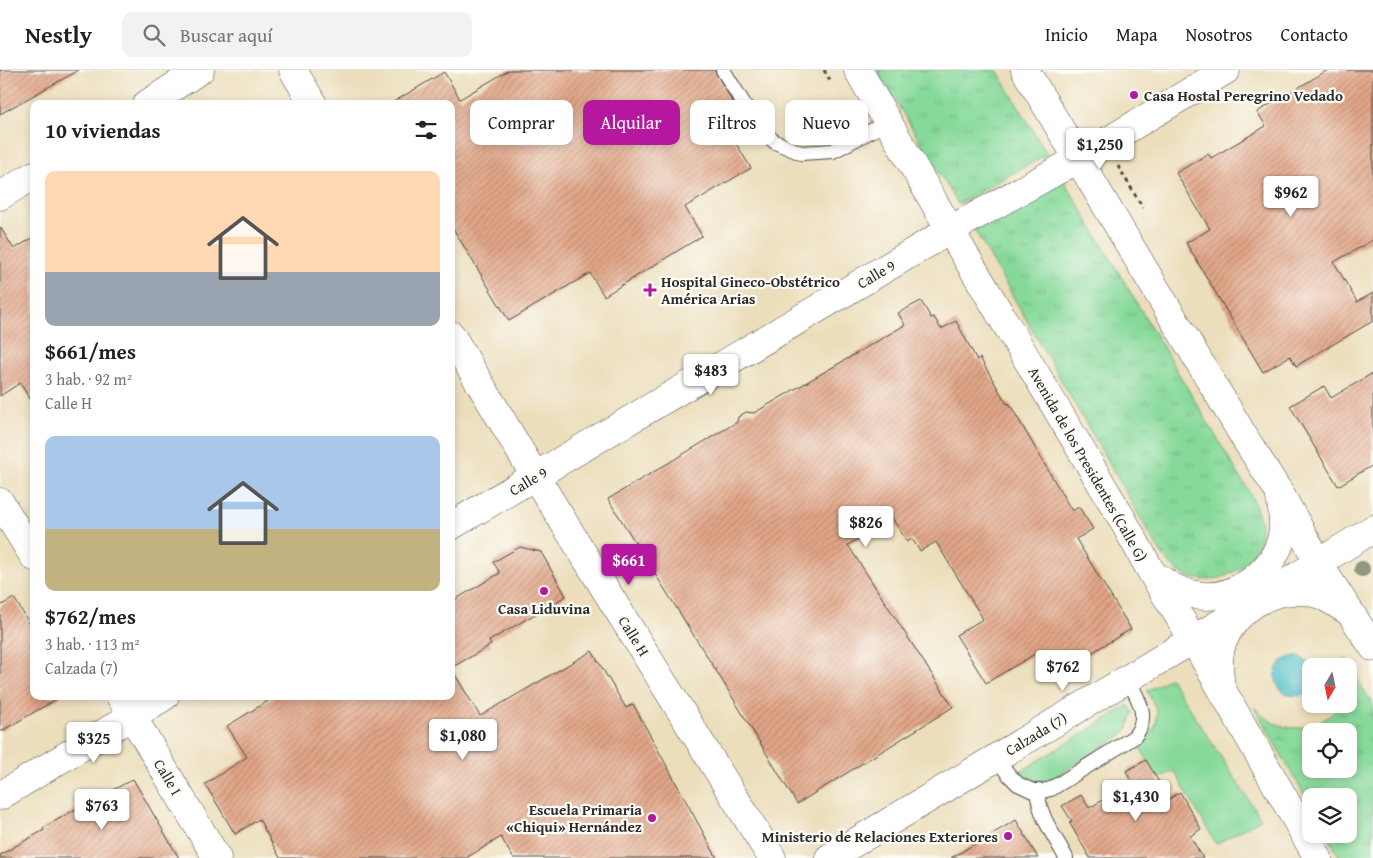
<!DOCTYPE html>
<html lang="es">
<meta charset="utf-8">
<style>
body{margin:0;font-family:"Gentium Book Plus",serif;background:#f2f2f2;color:#202124;height:100vh;display:flex;flex-direction:column;font-size:19px;white-space:nowrap}
*{box-sizing:border-box;margin:0}
p{font-size:16px;color:#757577}
.icon{flex:none;width:28px;height:28px;fill:none;stroke:currentColor;stroke-width:2;stroke-linecap:round;stroke-linejoin:round}
.map{position:relative;flex:1;overflow:hidden}
.drawer{position:absolute;left:30px;top:30px;width:425px;height:600px;display:flex;flex-direction:column;background:#fff;border-radius:10px;box-shadow:0 2px 8px #0003}
.drawer>*{flex:none}
.top-card{position:absolute;left:470px;top:30px;width:475px;height:45px;display:flex;gap:10px}
.needle{width:32px;rotate:189deg}
.buttons{position:absolute;left:1302px;top:588px;display:grid;gap:10px}
.buttons a{display:grid;place-items:center;width:55px;height:55px;border-radius:10px;background:#fff;box-shadow:0 2px 8px #0003;font-size:25px}
.price{position:absolute;translate:-50% -42px;padding:0 11px;border-radius:5px;background:#fff;color:#222;font-size:16px;line-height:32px;filter:drop-shadow(0 1px 2px #0008)}
.price::after{content:'';position:absolute;left:50%;top:30px;width:15px;height:11px;margin-left:-8px;background:inherit;clip-path:polygon(0 0,100% 0,50% 100%)}
.price.active{background:#b5179e;color:#fff}
ul{padding:0;list-style:none}
li{display:grid;align-content:center;gap:10px;height:265px;padding:0 15px}
li span{display:grid;place-items:center;height:155px;border-radius:10px;color:#555}
li>.icon{margin-inline-start:auto}
span .icon{width:90px;height:90px;fill:#fffc;stroke-width:1}
li b{font-size:21px}
h2{display:flex;justify-content:space-between;align-items:center;height:60px;padding:0 15px;font-size:21px}
.chip{padding:0 18px;border-radius:10px;background:#fff;box-shadow:0 2px 8px #0003;font-size:18px;line-height:45px}
.chip.active{background:#b5179e;color:#fff}
header{display:flex;align-items:center;gap:30px;box-sizing:border-box;height:70px;padding:0 25px;background:#fff;border-bottom:1px solid #e0e0e0}
header strong{font-size:24px}
nav{display:flex;gap:28px;margin-inline-start:auto;font-size:18px}
.search{width:350px;height:45px;background:#f2f2f2;display:flex;align-items:center;gap:12px;box-sizing:border-box;padding:0 18px;border-radius:10px;color:#757577;font-size:19px}
.map>svg:first-child{display:block}
.green{fill:#86d99a;stroke:#588262}
.park{fill:url(#park-tufts);stroke:#588262;fill-rule:evenodd}
.water{fill:#51bfc6;stroke:#3e7578}
.building{fill:url(#building-hatch)}
.lines{fill:none;stroke-linecap:round;stroke-linejoin:round}
.service-casing{stroke:#484641;stroke-width:16}
.minor-casing{stroke:#484641;stroke-width:29}
.tertiary-casing{stroke:#484641;stroke-width:29}
.secondary-casing{stroke:#484641;stroke-width:29}
.primary-casing{stroke:#484641;stroke-width:29}
.path{stroke:#484641;stroke-width:3;stroke-dasharray:4 4;stroke-linecap:butt}
.service{stroke:#fff;stroke-width:14}
.minor{stroke:#fff;stroke-width:28}
.tertiary{stroke:#fff;stroke-width:28}
.secondary{stroke:#fff;stroke-width:28}
.primary{stroke:#fff;stroke-width:28}
.tree{fill:#91987e}
.poi-dot{fill:#b5179e;stroke:#fdfcf7;stroke-width:2}
.labels{text-anchor:middle;dominant-baseline:central;stroke-width:4.5;stroke-linejoin:round;paint-order:stroke}
.poi-label{font-size:15px;font-weight:bold;fill:#2b2b2b;stroke:#fdfcf7;text-anchor:start}
.street-label{font-size:15px;fill:#2b2b2b;stroke:#fdfcf7}
</style>
<header>
<strong>Nestly</strong>
<div class="search"><svg class="icon" aria-label="search" viewBox="0 0 24 24"><circle cx="10" cy="10" r="6"/><path d="M15 15l6 6"/></svg>Buscar aquí</div>
<nav><a>Inicio</a><a>Mapa</a><a>Nosotros</a><a>Contacto</a></nav>
</header>
<div class="map">
<svg width="1373" height="788" viewBox="0 0 1373 788">
<defs>
<pattern id="park-tufts" width="24" height="20" patternUnits="userSpaceOnUse" patternTransform="scale(1.25)"><rect width="24" height="20" fill="#86d99a"/><path d="M3 7l-1-3M5 7V3M7 7l1-3M15 17l-1-3M17 17v-4M19 17l1-3" fill="none" stroke="#74ba85"/></pattern>
<pattern id="building-hatch" width="6" height="6" patternUnits="userSpaceOnUse" patternTransform="scale(1.25)"><rect width="6" height="6" fill="#e2a687"/><path d="M-1 1l2-2M0 6l6-6M5 7l2-2" fill="none" stroke="#b7876f"/></pattern>
</defs>
<rect width="100%" height="100%" fill="#fdfcf7"/>
<filter id="ink" filterUnits="userSpaceOnUse"><feTurbulence type="fractalNoise" baseFrequency=".02" numOctaves="2"/><feDisplacementMap in="SourceGraphic" scale="10" xChannelSelector="R" yChannelSelector="G"/><feConvolveMatrix kernelMatrix="1 2 1 2 8 2 1 2 1" color-interpolation-filters="sRGB"/></filter>
<filter id="wash" filterUnits="userSpaceOnUse"><feTurbulence type="fractalNoise" baseFrequency=".0096" numOctaves="4" result="noise"/><feDisplacementMap in="SourceGraphic" scale="20" xChannelSelector="R" yChannelSelector="G"/><feGaussianBlur stdDeviation="1.12" result="paint"/><feColorMatrix in="noise" values="0 0 0 0 0 0 0 0 0 0 0 0 0 0 0 0 0 1.4 0 .05"/><feComposite in="paint" operator="in"/></filter>
<g filter="url(#wash)">
<rect width="100%" height="100%" fill="#ecdebb"/>
<g class="green">
<path d="M1170,608L1261,749L1216,774L1174,701L1159,708L1138,675C1150,668 1160,654 1156,640C1154,634 1150,627 1147,621Z"/>
<path d="M1129,635L1133,643L1127,660L1122,665L1055,707C1040,713 1031,715 1018,703Z"/>
</g>
<g class="park">
<path d="M877,0H997L1047,84L958,134Z"/>
<path d="M1062,107L1252,427C1256,438 1261,449 1261,460C1258,496 1215,522 1183,504C1172,498 1166,489 1159,480L974,159Z"/>
<path d="M1345,588L1373,635V788H1340L1327,764H1349V726H1311V737L1254,637C1258,641 1262,645 1266,648C1290,666 1324,658 1340,634H1349V596H1347ZM1311,661H1349V699H1311Z"/>
</g>
<path class="water" d="M1296,586L1302,588L1312,596L1311,617C1304,627 1296,627 1285,624C1268,609 1274,589 1296,586Z"/>
<g id="blocks">
<g class="building">
<path d="M0,0H79L0,44Z"/>
<path d="M509,0H714L735,36L719,46L751,98L685,137L702,166L604,226L590,203L509,251L451,155V35L453,34H390L444,2L460,29Z"/>
<path d="M1328,0H1373V170L1334,192L1357,232L1373,223V251L1296,296L1290,286L1263,302L1186,173L1210,159L1176,103L1208,84L1211,88L1266,56L1257,42Z"/>
<path d="M0,157L14,179L34,167V335L20,313L0,326Z"/>
<path d="M921,231L931,248L934,247L941,259L956,251L977,290L980,288L1007,334L1009,333L1072,441L1079,437L1093,459L1076,469L1131,559L1055,605L1040,581L986,613L956,565L983,549L936,472L920,481L912,469L907,472L892,448L848,475L953,637L797,734L725,615L608,429L737,352L738,347L746,342L754,343L905,255L898,243Z"/>
<path d="M1373,303V395L1338,416L1290,336L1324,316L1331,328Z"/>
<path d="M520,477L541,482L566,526L489,571L491,575L451,598L480,646L592,581L626,638L633,634L717,788H513L501,767L466,788H280L259,749L235,764L205,714L247,687L227,656L276,626H451V532L500,503L493,492Z"/>
<path d="M14,528L34,561V626H62L0,662V536Z"/>
<path d="M1146,690L1169,729L1180,722L1201,759L1190,766L1203,788H1090L1069,752L1072,751L1062,736L1081,725L1089,738L1132,713L1126,701Z"/>
<path d="M133,709L179,788H0V785L44,760L43,758L76,739L77,740Z"/>
<path d="M1016,750L1038,788H951Z"/>
</g>
</g>
</g>
<g filter="url(#ink)">
<use href="#blocks" fill-opacity="0" stroke="#484641" stroke-width="1"/>
<g class="lines">
<defs>
<g id="service">
<path d="M723,0L759,59L775,72L801,83L833,81L888,52"/>
<path d="M996,688L1009,705L1018,714L1033,721H1042L1051,719L1134,667C1151,647 1138,628 1127,608"/>
<path d="M1037,721C1041,751 1053,762 1066,788"/>
</g>
<g id="minor">
<path d="M293,0L313,34"/>
<path d="M147,34L200,0"/>
<path d="M0,126L34,105"/>
<path d="M451,265L535,406L772,788"/>
<path d="M0,432L34,487"/>
<path d="M451,456L950,160"/>
<path d="M120,626L217,788"/>
<path d="M0,726L165,626"/>
</g>
<path id="tertiary" d="M950,160L1078,89L1226,0"/>
<path id="secondary" d="M829,788L1254,533L1373,459"/>
<g id="primary">
<path d="M858,0L950,160L1121,447L1152,503L1193,569L1318,788"/>
<path d="M1025,0L1246,370L1279,422L1325,504L1373,577"/>
<path d="M1154,505C1166,513 1177,521 1191,524C1229,534 1270,506 1281,470C1285,456 1283,442 1280,428"/>
<path d="M1221,617C1219,602 1217,586 1223,571C1236,540 1269,518 1303,521C1320,522 1334,532 1348,541"/>
</g>
</defs>
<use href="#service" class="service-casing"/>
<use href="#minor" class="minor-casing"/>
<use href="#tertiary" class="tertiary-casing"/>
<use href="#secondary" class="secondary-casing"/>
<use href="#primary" class="primary-casing"/>
<g class="path">
<path d="M824,0L831,12"/>
<path d="M1118,96L1143,138"/>
</g>
<use href="#service" class="service"/>
<use href="#minor" class="minor"/>
<use href="#tertiary" class="tertiary"/>
<use href="#secondary" class="secondary"/>
<use href="#primary" class="primary"/>
</g>
<circle class="tree" cx="1362" cy="499" r="8"/>
</g>
<g class="poi-dot">
<circle cx="1134" cy="25" r="5"/>
<path d="M647.5 212.5h5v5h5v5h-5v5h-5v-5h-5v-5h5z"/>
<circle cx="544" cy="521" r="5"/>
<circle cx="652" cy="748" r="5"/>
<circle cx="1008" cy="766" r="5"/>
</g>
<g class="labels">
<g class="poi-label">
<text x="1144" y="25">Casa Hostal Peregrino Vedado</text>
<text x="661" y="211">Hospital Gineco-Obstétrico<tspan x="661" dy="17">América Arias</tspan></text>
<text x="544" y="538" text-anchor="middle">Casa Liduvina</text>
<text x="642" y="739" text-anchor="end">Escuela Primaria<tspan x="642" dy="17">«Chiqui» Hernández</tspan></text>
<text x="998" y="766" text-anchor="end">Ministerio de Relaciones Exteriores</text>
</g>
<g class="street-label">
<text transform="translate(876 204) rotate(-31)">Calle 9</text>
<text transform="translate(1088 394) rotate(60)">Avenida de los Presidentes (Calle G)</text>
<text transform="translate(528 411) rotate(-31)">Calle 9</text>
<text transform="translate(634 566) rotate(58)">Calle H</text>
<text transform="translate(1036 664) rotate(-31)">Calzada (7)</text>
<text transform="translate(168 707) rotate(59)">Calle I</text>
</g>
</g>
</svg>
<div class="buttons">
<a><svg class="needle" viewBox="-14 -14 28 28"><path d="M0-13l5 13h-10z" fill="#e53935"/><path d="M0 13l5-13h-10z" fill="#757577"/></svg></a>
<a><svg class="icon" aria-label="locate" viewBox="0 0 24 24"><circle cx="12" cy="12" r="6"/><path d="M12 2v4M12 18v4M2 12h4M18 12h4"/></svg></a>
<a><svg class="icon" aria-label="layers" viewBox="0 0 24 24"><path d="M12 4l9 5-9 5-9-5zM3 14l9 5 9-5"/></svg></a>
</div>
<b class="price" style="left:1100px;top:100px">$1,250</b>
<b class="price" style="left:1291px;top:148px">$962</b>
<b class="price" style="left:711px;top:326px">$483</b>
<b class="price" style="left:866px;top:478px">$826</b>
<b class="price active" style="left:629px;top:516px">$661</b>
<b class="price" style="left:1063px;top:622px">$762</b>
<b class="price" style="left:463px;top:691px">$1,080</b>
<b class="price" style="left:94px;top:694px">$325</b>
<b class="price" style="left:1136px;top:752px">$1,430</b>
<b class="price" style="left:102px;top:761px">$763</b>
<div class="top-card">
<a class="chip">Comprar</a>
<a class="chip active">Alquilar</a>
<a class="chip">Filtros</a>
<a class="chip">Nuevo</a>
</div>
<section class="drawer">
<h2>10 viviendas<svg class="icon" aria-label="filters" viewBox="0 0 24 24"><path d="M4 7h16M4 17h16"/><circle cx="9" cy="7" r="2"/><circle cx="15" cy="17" r="2"/></svg></h2>
<ul>
<li><span style="background:linear-gradient(#ffd9b3 65%,#9aa5b1 0)"><svg class="icon" aria-label="home" viewBox="0 0 24 24"><path d="M3 11l9-7 9 7M6 9v11h12V9"/></svg></span><div><b>$661/mes</b><p>3 hab. · 92 m²</p><p>Calle H</p></div></li>
<li><span style="background:linear-gradient(#a9c7e8 60%,#c2b280 0)"><svg class="icon" aria-label="home" viewBox="0 0 24 24"><path d="M3 11l9-7 9 7M6 9v11h12V9"/></svg></span><div><b>$762/mes</b><p>3 hab. · 113 m²</p><p>Calzada (7)</p></div></li>
</ul>
</section>
</div>
